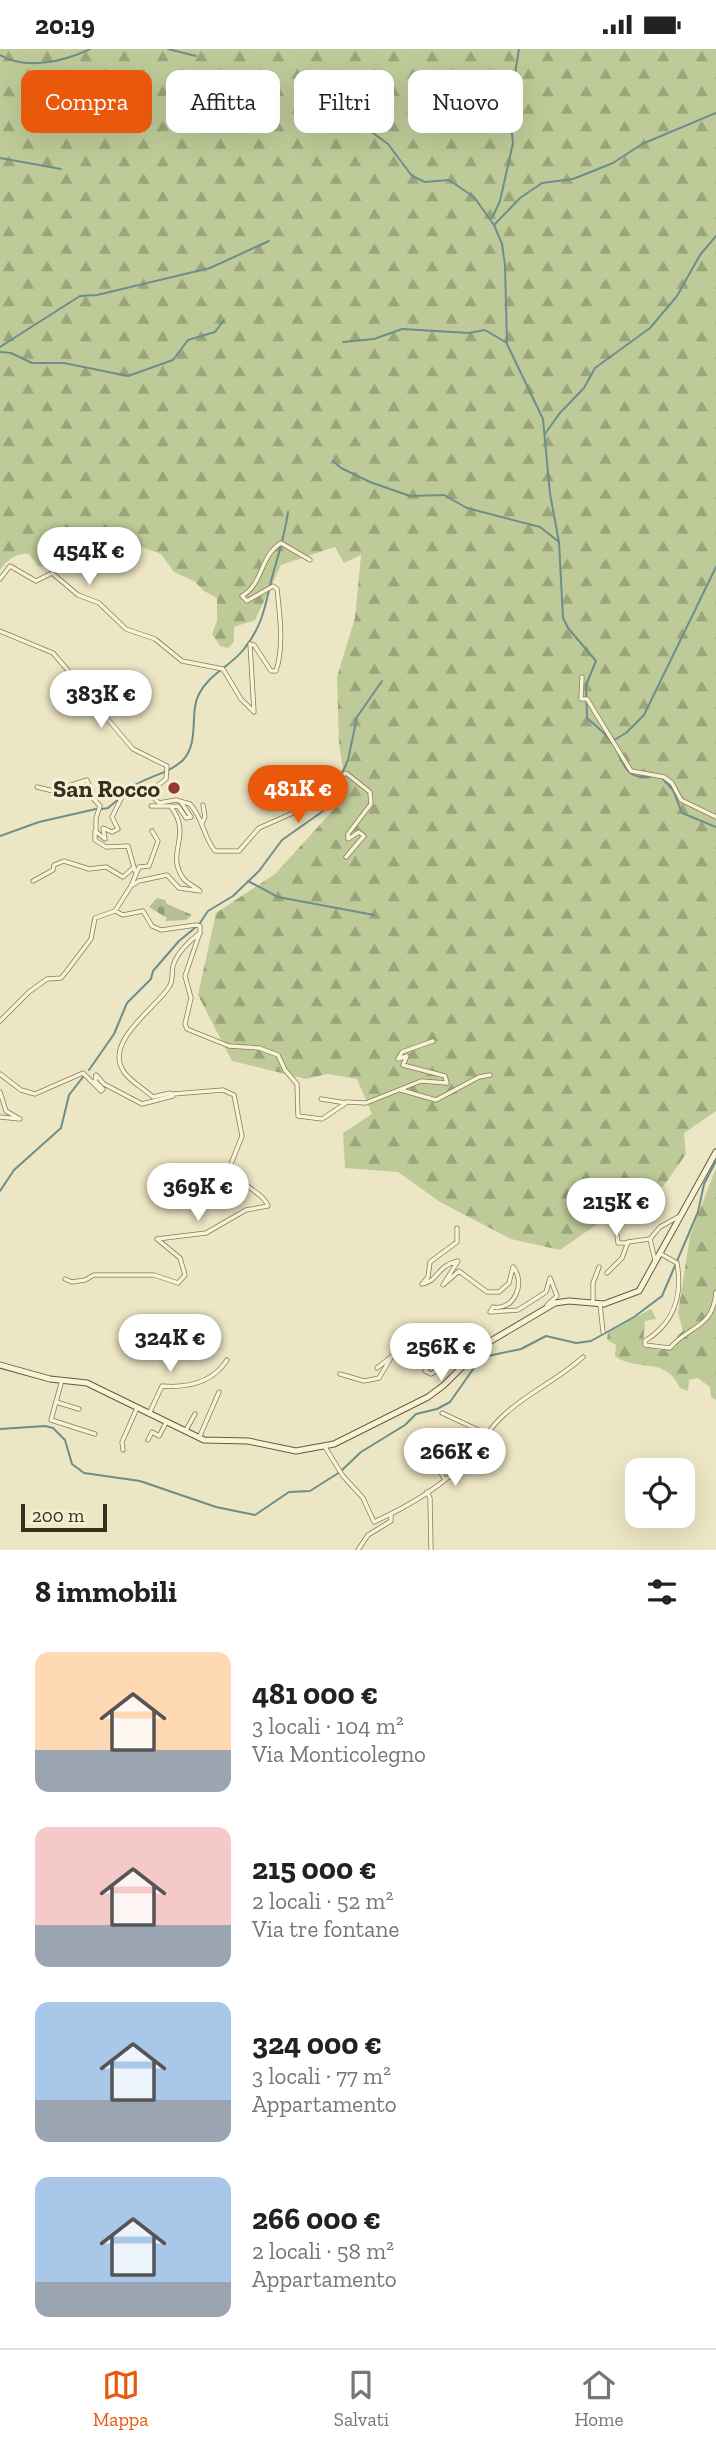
<!DOCTYPE html>
<html lang="it">
<meta charset="utf-8">
<style>
body{margin:0;font-family:"Zilla Slab",serif;background:#f2f2f2;color:#222;height:100vh;display:flex;flex-direction:column;font-size:26px;white-space:nowrap}
*{box-sizing:border-box;margin:0}
p{font-size:23px;color:#767676}
.icon{flex:none;width:38px;height:38px;fill:none;stroke:currentColor;stroke-width:2;stroke-linecap:round;stroke-linejoin:round}
.map{position:relative;height:1501px;overflow:hidden}
.sheet{display:flex;flex-direction:column;background:#fff;flex:1}
.sheet>*{flex:none}
.hud{position:absolute;left:21px;top:21px;width:676px;height:63px;display:flex;gap:14px}
.tools{position:absolute;left:625px;top:1409px;display:grid;gap:14px}
.tools a{display:grid;place-items:center;width:70px;height:70px;border-radius:14px;background:#fff;box-shadow:0 7px 28px #0002;font-size:35px}
.scale{position:absolute;left:21px;bottom:18px;width:86px;box-sizing:border-box;padding-left:7px;border:4px solid #382e1e;border-top:0;font-size:19px;line-height:24px;white-space:nowrap;color:#382e1e;-webkit-text-stroke:5px #f5f0d3;paint-order:stroke}
.price{position:absolute;translate:-50% -60px;padding:0 16px;border-radius:24px;background:#fff;color:#222;font-size:23px;line-height:46px;filter:drop-shadow(0 2px 4px #0008)}
.price::after{content:'';position:absolute;left:50%;top:42px;width:21px;height:16px;margin-left:-10px;background:inherit;clip-path:polygon(0 0,100% 0,50% 100%)}
.price.selected{background:#ea580c;color:#fff}
ul{padding:0;list-style:none}
li{display:flex;align-items:center;gap:21px;height:175px;padding:0 35px}
li span{display:grid;place-items:center;flex:none;width:196px;height:140px;border-radius:14px;color:#555}
li>.icon{margin-inline-start:auto}
span .icon{width:84px;height:84px;fill:#fffc;stroke-width:1}
li b{font-size:30px}
h2{display:flex;justify-content:space-between;align-items:center;height:84px;padding:0 35px;font-size:30px}
.tag{padding:0 24px;border-radius:14px;background:#fff;box-shadow:0 7px 28px #0002;font-size:24px;line-height:63px}
.tag.selected{background:#ea580c;color:#fff}
.status{display:flex;justify-content:space-between;align-items:center;height:49px;padding:0 35px;background:#fff;direction:ltr}
.status svg{height:19px;fill:currentColor}
.tab-bar{display:flex;justify-content:space-around;align-items:center;height:98px;border-top:2px solid #e0e0e0;background:#fff;font-size:19px;color:#767676}
.tab-bar a{display:grid;justify-items:center;gap:4px}
.tab-bar .selected{color:#ea580c}
.map>svg:first-child{display:block}
.forest{fill:url(#forest-firs)}
.cemetery{fill:url(#cemetery-stones)}
.lines{fill:none;stroke-linecap:round;stroke-linejoin:round}
.stream{stroke:#6d8e8b;stroke-width:2}
.street-casing{stroke:#87795b;stroke-width:5}
.secondary-casing{stroke:#69593e;stroke-width:7}
.street{stroke:#f8f3d7;stroke-width:3.5}
.secondary{stroke:#f8f3d7;stroke-width:5}
.poi-dot{fill:#953a2c;stroke:#f5f0d3;stroke-width:2.5}
.labels{text-anchor:middle;dominant-baseline:central;stroke-width:6;stroke-linejoin:round;paint-order:stroke}
.poi-label{font-size:24px;font-weight:bold;fill:#382e1e;stroke:#f5f0d3;text-anchor:end}
</style>
<div class="status"><b>20:19</b><svg viewBox="0 0 49 12"><path d="M0 12V9h3v3zM5 12V6h3v6zM10 12V3h3v9zM15 12V0h3v12zM26 1h20v11H26zM47 4h2v5h-2z"/></svg></div>
<div class="map">
<svg width="716" height="1501" viewBox="0 0 716 1501">
<defs>
<pattern id="forest-firs" width="22" height="20" patternUnits="userSpaceOnUse" patternTransform="scale(1.75)"><rect width="22" height="20" fill="#becb98"/><path d="M5 1l3.5 6h-7zM16 11l3.5 6h-7z" fill="#9ba57b"/></pattern>
<pattern id="cemetery-stones" width="16" height="16" patternUnits="userSpaceOnUse" patternTransform="scale(1.75)"><rect width="16" height="16" fill="#b5c097"/><path d="M2 7V4a2 2 0 0 1 4 0v3zM10 15v-3a2 2 0 0 1 4 0v3z" fill="#949c7b"/></pattern>
</defs>
<rect width="100%" height="100%" fill="#ede6c4"/>
<g class="forest">
<path d="M0,0H716V1062L684,1084L686,1105L663,1138L616,1162L560,1201L511,1190L440,1153L398,1123L345,1119L343,1084L372,1065L357,1030L327,1025L306,1030L232,1012L198,946L216,864L275,825L347,746L339,695L337,628L355,569L361,506L344,514L335,498L281,516L255,571L234,578V593L228,599L220,597L212,585L217,572V549L204,542L194,532L174,523L161,505L139,497L116,498L83,513L78,508L64,506L46,518L38,517L29,505C17,503 7,511 0,521Z"/>
<path d="M716,1119V1351L711,1348L710,1338L698,1329L689,1331L688,1342L680,1339C665,1306 638,1324 615,1307L616,1296L607,1291L608,1283L651,1260L656,1270L645,1272L643,1298L662,1301L675,1298L677,1287L683,1282L678,1264L690,1187Z"/>
</g>
<path class="cemetery" d="M157,849L165,851L167,855L192,866L186,871L165,872L167,869L149,858Z"/>
<g class="lines">
<g class="stream">
<path d="M168,0L196,7"/>
<path d="M0,6C26,21 63,13 90,0"/>
<path d="M337,51L347,65L388,95L412,127L425,133L449,131L474,148L494,176L502,195L505,216L507,295L543,370L550,445L559,493L563,569L568,579L596,612L586,636L587,669C597,678 608,686 615,698C625,717 626,732 653,727"/>
<path d="M0,109L61,120"/>
<path d="M492,169L500,152L513,94L509,61L519,0"/>
<path d="M494,176L520,149L542,134L573,130L613,114L642,95L716,64"/>
<path d="M343,293L374,290L402,280L469,284L485,281L507,294"/>
<path d="M0,298L80,247L97,246L210,219L269,192"/>
<path d="M0,303L11,304L32,314H64L128,327L173,311L188,291L215,283L224,271"/>
<path d="M545,385L559,365L584,339L595,319L650,279L677,247L700,206L716,187"/>
<path d="M333,412L341,419L370,433L410,447L444,446L467,459L540,478L559,493"/>
<path d="M614,691L626,684L644,666L716,518"/>
<path d="M662,729L673,741L682,764L716,778"/>
<path d="M126,742C142,728 168,726 183,711C200,693 189,663 199,645C209,625 231,617 244,600C265,574 266,550 274,521C280,501 285,484 288,463"/>
<path d="M102,760L108,759L120,749"/>
<path d="M0,787L39,773L96,760"/>
<path d="M248,832L278,848L374,866"/>
<path d="M200,874L208,862L233,847L259,822L282,791L326,760L348,711L357,668L382,632"/>
<path d="M89,1021L114,985L127,954L151,930L153,922L179,892L196,878"/>
<path d="M0,1142L14,1121L61,1079L69,1046L83,1028"/>
<path d="M0,1380L45,1377L53,1379L65,1391L72,1415L84,1424L140,1432L216,1458L255,1466L289,1443L310,1442L340,1423L361,1403L405,1376L416,1365L437,1360L450,1353L476,1316L488,1307L521,1300L546,1287L576,1294L591,1292L634,1268L662,1247L698,1163L704,1135L716,1112"/>
</g>
<defs>
<g id="street">
<path d="M0,530L10,517L36,532L52,524L78,546L99,554L126,580L155,590L182,612L223,620L241,650L254,663L250,595L254,596L271,622H276C284,599 280,566 277,540L273,537L247,552L242,547C264,534 259,508 281,494L310,511"/>
<path d="M0,582L53,604L71,625L81,655L105,667L133,700L167,717L166,730L150,742V745L159,754L176,751L190,755C203,769 203,787 215,802H239L259,779L302,760L305,743L319,742L346,724L370,743L371,755L348,785V790L359,783L364,787L346,808"/>
<path d="M582,628L581,650H587L631,722L664,728L672,734L681,751L716,768"/>
<path d="M37,738L53,742L87,731L93,749L100,757L96,769V781"/>
<path d="M125,742L112,768L118,780L112,783L103,779L105,790L95,782V791L106,798L128,797L135,822"/>
<path d="M151,757H172"/>
<path d="M202,774L205,768L203,756"/>
<path d="M152,782L158,792L149,817L139,818L131,837L115,862L123,866L143,862L152,877L161,881L196,876L200,877V884"/>
<path d="M33,832L53,821L54,816L64,812L89,820L106,818L123,828L133,819"/>
<path d="M131,837L139,832L167,826L179,839L200,842C196,838 187,835 183,829C165,803 193,787 171,758L178,757L186,769L191,768L181,753"/>
<path d="M199,886L185,927L191,949L185,975L187,980L229,997L259,999L278,1006L285,1021L297,1035L298,1067L322,1070L346,1054L321,1050"/>
<path d="M0,972L29,943L47,930L61,929L66,923L91,890L95,869L115,862"/>
<path d="M0,1025L21,1041L35,1045L83,1024L101,1042L103,1040L95,1032L96,1026L104,1035L142,1055L173,1047L170,1044L153,1048C144,1040 130,1032 124,1023C103,993 155,960 169,938C174,931 171,925 173,917C176,905 190,891 200,884"/>
<path d="M401,1041L436,1051L479,1028L490,1026"/>
<path d="M0,1043L6,1062L20,1070L0,1068"/>
<path d="M346,1053L366,1054L421,1032L447,1034L445,1027L403,1016L407,1007L398,1010L402,1003L433,992"/>
<path d="M457,1179V1193L430,1213L428,1228L422,1235C439,1232 436,1217 458,1212L443,1236L459,1222L487,1243H499L509,1234L513,1218C526,1233 515,1262 493,1258L490,1263L518,1261L546,1243L550,1229L557,1247L547,1256"/>
<path d="M617,1186L618,1194H628"/>
<path d="M650,1190L655,1211"/>
<path d="M661,1205L677,1214C683,1248 674,1274 645,1292V1296L670,1299C689,1276 713,1280 716,1243"/>
<path d="M607,1224L622,1209L628,1193L650,1190L660,1178L678,1168"/>
<path d="M65,1230L72,1233L85,1231L94,1226H154L178,1234L185,1226L180,1209L157,1190L206,1184L246,1161L268,1157C263,1143 238,1135 229,1120L242,1087L234,1046L223,1041L173,1045"/>
<path d="M593,1254V1234L599,1218"/>
<path d="M600,1255L603,1283"/>
<path d="M377,1319L391,1308"/>
<path d="M340,1325L364,1332L379,1329L401,1292L414,1297L422,1306L427,1305L428,1294H433L431,1314L425,1322L431,1325L484,1293"/>
<path d="M62,1331L51,1371L95,1385"/>
<path d="M56,1353L79,1360"/>
<path d="M442,1364L487,1385"/>
<path d="M149,1365L162,1337C188,1339 213,1333 227,1311"/>
<path d="M186,1381L195,1365"/>
<path d="M199,1389L219,1343"/>
<path d="M148,1391L152,1383L159,1387L166,1374"/>
<path d="M325,1398L343,1427L363,1449L374,1473C407,1458 443,1437 468,1410C481,1396 489,1378 505,1365C529,1343 559,1330 583,1308"/>
<path d="M426,1398L445,1431"/>
<path d="M123,1401L122,1393L137,1359"/>
<path d="M427,1443L430,1449L431,1501"/>
<path d="M358,1501L368,1486L391,1472V1466"/>
</g>
<path id="secondary" d="M0,1316L50,1330L87,1334L204,1391L248,1392L296,1402L334,1395L428,1348L444,1336L484,1296L555,1254L569,1252L604,1255L639,1242L716,1103"/>
</defs>
<use href="#street" class="street-casing"/>
<use href="#secondary" class="secondary-casing"/>
<use href="#street" class="street"/>
<use href="#secondary" class="secondary"/>
</g>
<circle class="poi-dot" cx="174" cy="739" r="7"/>
<g class="labels">
<g class="poi-label">
<text x="160" y="739">San Rocco</text>
</g>
</g>
</svg>
<div class="tools">
<a><svg class="icon" aria-label="locate" viewBox="0 0 24 24"><circle cx="12" cy="12" r="6"/><path d="M12 2v4M12 18v4M2 12h4M18 12h4"/></svg></a>
</div>
<div class="scale">200 m</div>
<b class="price" style="left:89px;top:538px">454K €</b>
<b class="price" style="left:101px;top:681px">383K €</b>
<b class="price selected" style="left:298px;top:776px">481K €</b>
<b class="price" style="left:198px;top:1174px">369K €</b>
<b class="price" style="left:616px;top:1189px">215K €</b>
<b class="price" style="left:170px;top:1325px">324K €</b>
<b class="price" style="left:441px;top:1334px">256K €</b>
<b class="price" style="left:455px;top:1439px">266K €</b>
<div class="hud">
<a class="tag selected">Compra</a>
<a class="tag">Affitta</a>
<a class="tag">Filtri</a>
<a class="tag">Nuovo</a>
</div>
</div>
<section class="sheet">
<h2>8 immobili<svg class="icon" aria-label="filters" viewBox="0 0 24 24"><path d="M4 7h16M4 17h16"/><circle cx="9" cy="7" r="2"/><circle cx="15" cy="17" r="2"/></svg></h2>
<ul>
<li><span style="background:linear-gradient(#ffd9b3 70%,#9aa5b1 0)"><svg class="icon" aria-label="home" viewBox="0 0 24 24"><path d="M3 11l9-7 9 7M6 9v11h12V9"/></svg></span><div><b>481 000 €</b><p>3 locali · 104 m²</p><p>Via Monticolegno</p></div></li>
<li><span style="background:linear-gradient(#f6c9c9 70%,#9aa5b1 0)"><svg class="icon" aria-label="home" viewBox="0 0 24 24"><path d="M3 11l9-7 9 7M6 9v11h12V9"/></svg></span><div><b>215 000 €</b><p>2 locali · 52 m²</p><p>Via tre fontane</p></div></li>
<li><span style="background:linear-gradient(#a9c7e8 70%,#9aa5b1 0)"><svg class="icon" aria-label="home" viewBox="0 0 24 24"><path d="M3 11l9-7 9 7M6 9v11h12V9"/></svg></span><div><b>324 000 €</b><p>3 locali · 77 m²</p><p>Appartamento</p></div></li>
<li><span style="background:linear-gradient(#a9c7e8 75%,#9aa5b1 0)"><svg class="icon" aria-label="home" viewBox="0 0 24 24"><path d="M3 11l9-7 9 7M6 9v11h12V9"/></svg></span><div><b>266 000 €</b><p>2 locali · 58 m²</p><p>Appartamento</p></div></li>
</ul>
</section>
<nav class="tab-bar">
<a class="selected"><svg class="icon" aria-label="map" viewBox="0 0 24 24"><path d="M3 6l6-2 6 2 6-2v14l-6 2-6-2-6 2zM9 4v14M15 6v14"/></svg>Mappa</a>
<a><svg class="icon" aria-label="saved" viewBox="0 0 24 24"><path d="M7 4h10v16l-5-4-5 4z"/></svg>Salvati</a>
<a><svg class="icon" aria-label="home" viewBox="0 0 24 24"><path d="M3 11l9-7 9 7M6 9v11h12V9"/></svg>Home</a>
</nav>
